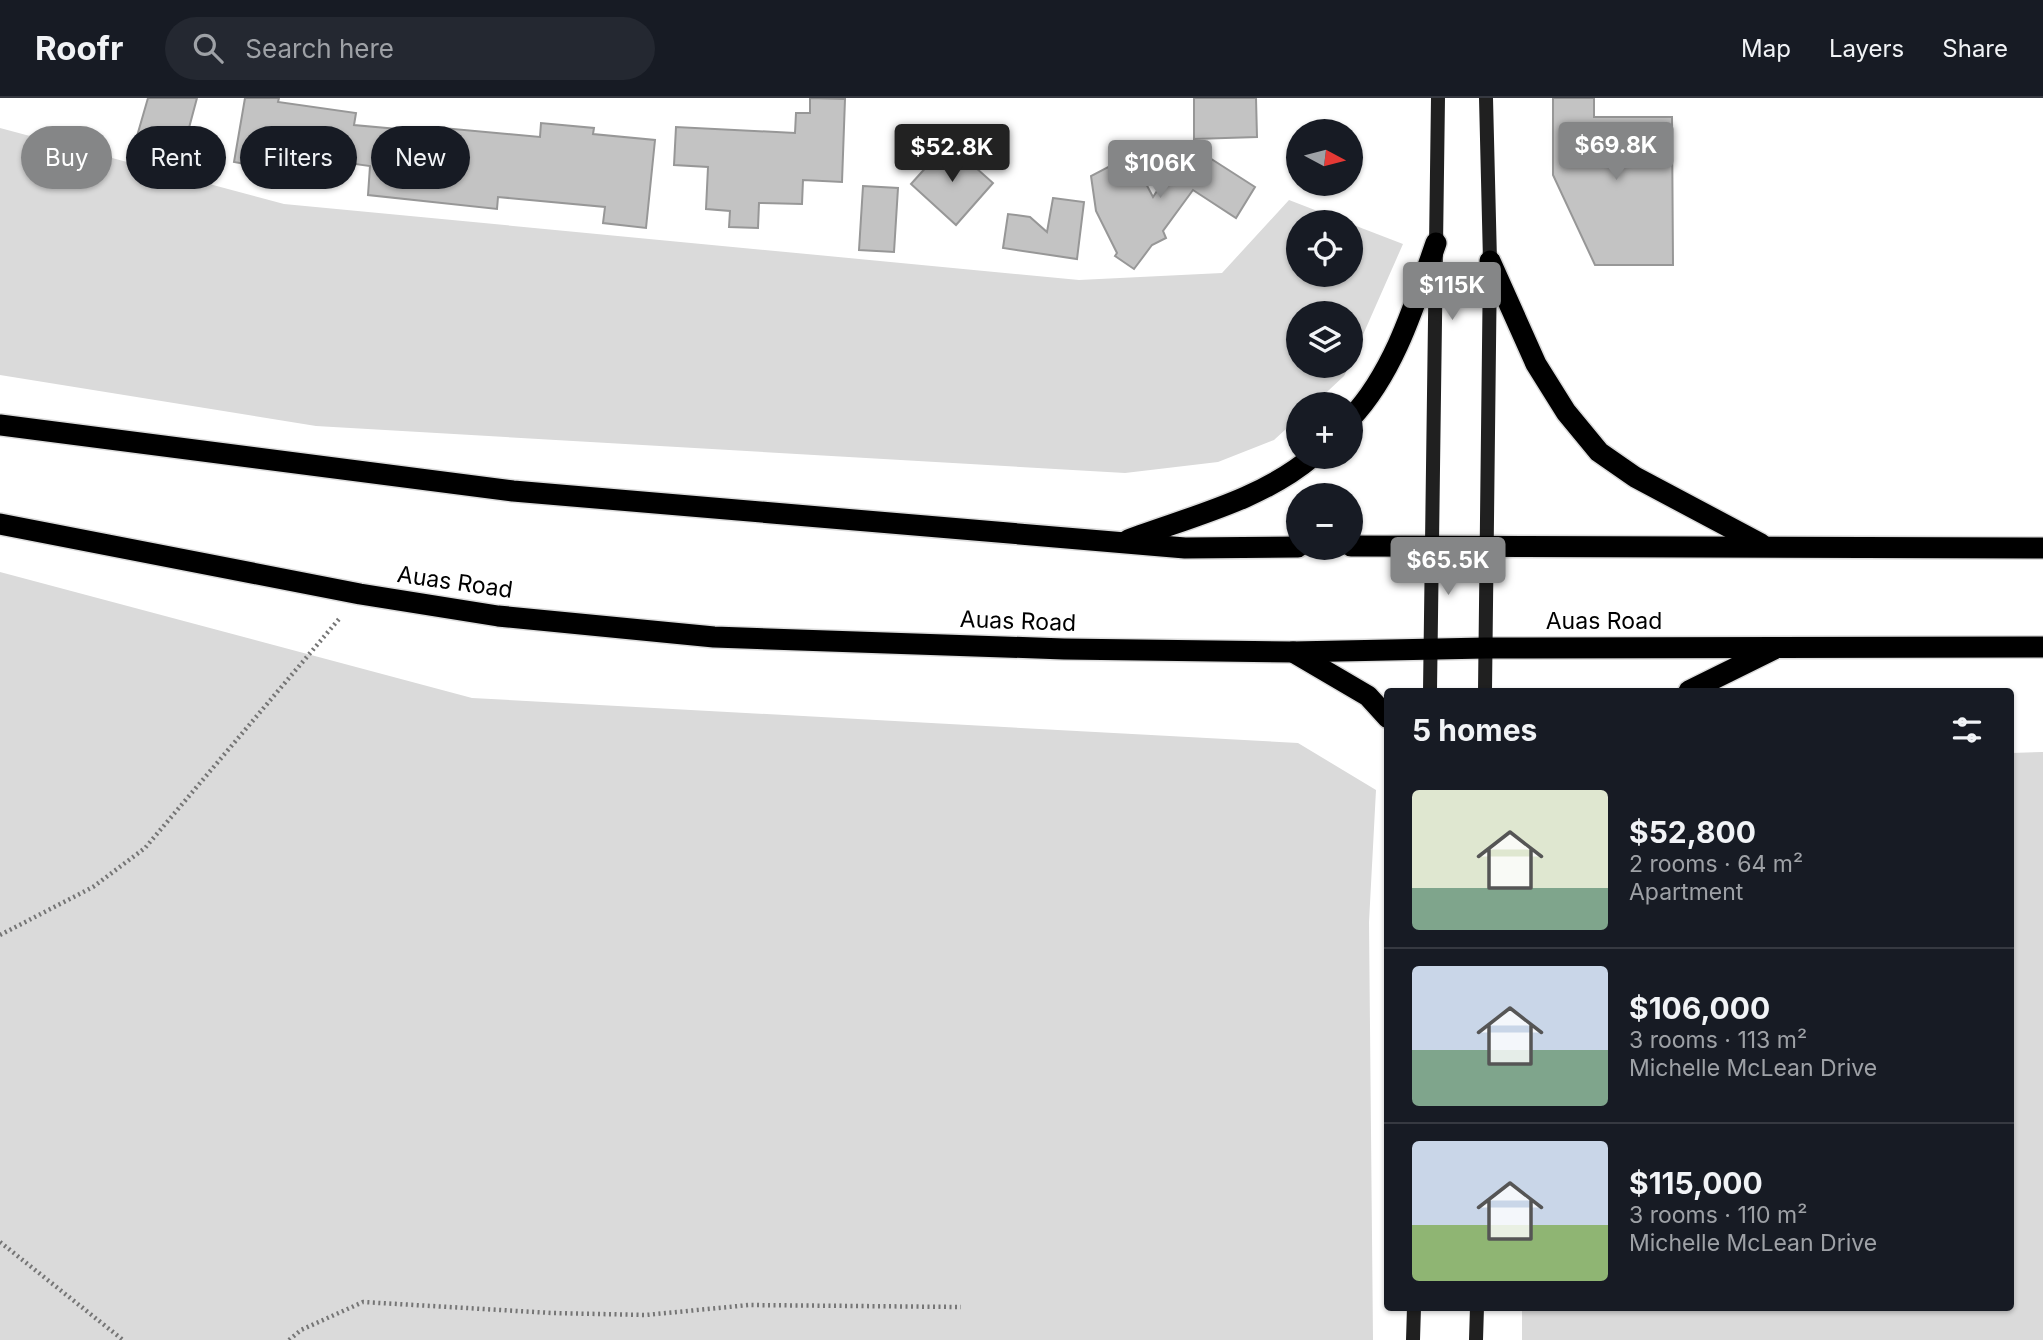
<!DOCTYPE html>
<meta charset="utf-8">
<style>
body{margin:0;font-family:Inter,sans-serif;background:#242831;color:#f1f3f6;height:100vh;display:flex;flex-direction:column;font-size:26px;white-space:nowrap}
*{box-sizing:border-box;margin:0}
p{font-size:23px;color:#9ea1a6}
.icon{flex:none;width:38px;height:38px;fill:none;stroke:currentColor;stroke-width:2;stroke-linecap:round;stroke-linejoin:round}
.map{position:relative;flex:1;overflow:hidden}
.drawer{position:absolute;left:1384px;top:590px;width:630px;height:623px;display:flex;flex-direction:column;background:#171b24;border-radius:7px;box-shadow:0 2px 5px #0004}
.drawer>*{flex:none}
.banner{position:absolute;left:21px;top:28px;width:665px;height:63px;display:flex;gap:14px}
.needle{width:46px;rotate:97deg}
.tools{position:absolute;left:1286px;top:21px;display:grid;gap:14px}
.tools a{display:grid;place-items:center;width:77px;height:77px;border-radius:50%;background:#171b24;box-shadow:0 2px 5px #0004;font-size:35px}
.price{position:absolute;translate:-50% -60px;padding:0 16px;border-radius:7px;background:#858687;color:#fff;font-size:23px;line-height:46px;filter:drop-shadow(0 2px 4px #0008)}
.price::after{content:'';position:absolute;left:50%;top:42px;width:21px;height:16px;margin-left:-10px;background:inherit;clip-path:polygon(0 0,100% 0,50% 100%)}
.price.current{background:#222;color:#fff}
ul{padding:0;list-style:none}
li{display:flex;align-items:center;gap:21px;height:175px;padding:0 28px}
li+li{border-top:2px solid #363941}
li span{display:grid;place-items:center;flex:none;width:196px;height:140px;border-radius:7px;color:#555}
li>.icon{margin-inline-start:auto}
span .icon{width:84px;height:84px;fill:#fffc;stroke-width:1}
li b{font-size:30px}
h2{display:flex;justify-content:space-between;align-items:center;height:84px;padding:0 28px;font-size:30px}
.tag{padding:0 24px;border-radius:32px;background:#171b24;box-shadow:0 2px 5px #0004;font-size:24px;line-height:63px}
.tag.current{background:#858687;color:#fff}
header{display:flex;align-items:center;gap:42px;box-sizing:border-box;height:98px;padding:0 35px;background:#171b24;border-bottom:2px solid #363941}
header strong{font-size:33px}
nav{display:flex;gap:38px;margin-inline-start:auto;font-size:24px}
.search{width:490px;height:63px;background:#242831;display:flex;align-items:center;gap:18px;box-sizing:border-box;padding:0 24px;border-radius:38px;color:#9ea1a6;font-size:26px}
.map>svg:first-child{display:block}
.green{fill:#dadada}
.building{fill:#c3c3c3;stroke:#979797;stroke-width:2}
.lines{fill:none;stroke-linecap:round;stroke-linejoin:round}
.highway-casing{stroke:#dbdbdb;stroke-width:24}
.path{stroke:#757575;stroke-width:4.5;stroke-dasharray:2 3.5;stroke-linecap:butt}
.secondary{stroke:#202020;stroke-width:14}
.highway{stroke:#000;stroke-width:21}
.labels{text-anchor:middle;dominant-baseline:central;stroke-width:5;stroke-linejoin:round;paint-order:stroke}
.street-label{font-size:23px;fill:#000;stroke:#fff}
</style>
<header>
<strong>Roofr</strong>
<div class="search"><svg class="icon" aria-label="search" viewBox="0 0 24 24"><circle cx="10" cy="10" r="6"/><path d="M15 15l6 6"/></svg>Search here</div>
<nav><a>Map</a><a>Layers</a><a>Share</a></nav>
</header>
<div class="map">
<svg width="2043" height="1242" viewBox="0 0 2043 1242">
<rect width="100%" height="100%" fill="#fff"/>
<g class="green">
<path d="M0,30L284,106L1079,182L1222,175L1289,102L1346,124H1298V177H1351V126L1403,146L1351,264V215H1298V268H1349L1344,278L1314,306H1298V320L1274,342L1218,364L1125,375L316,328L0,277Z"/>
<path d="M0,474L472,600L1298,645L1376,692L1369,824L1373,1242H0Z"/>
<path d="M2043,654V1242H1522V1209H2011V655Z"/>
</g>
<g class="building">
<path d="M148,0H197L182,56L147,46L148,41L137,38Z"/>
<path d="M245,0H279L278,4L356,15L354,27L442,35L443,30L540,39L541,25L594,30L593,36L655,42L646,130L603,125L605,109L498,99L497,111L368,97L370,68L270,54L267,70L234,64Z"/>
<path d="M810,0L845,1L842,84L803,82L802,106L759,105L758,130L729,129L730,113L706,111L708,69L674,67L676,29L795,35L796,15H810Z"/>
<path d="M1194,0H1256L1257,39L1194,41Z"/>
<path d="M1553,0H1594V19H1672L1673,167H1595L1553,77Z"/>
<path d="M948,45L993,85L956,127L911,86Z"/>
<path d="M1188,46L1255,89L1236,120L1193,92L1163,133L1166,140L1152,147L1134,171L1115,158L1117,155L1096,113L1091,78L1131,57L1153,99Z"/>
<path d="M863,88L898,90L894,154L859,152Z"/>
<path d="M1053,100L1084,104L1077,161L1003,150L1008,116L1030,119L1047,134Z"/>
</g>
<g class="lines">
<defs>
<g id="highway">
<path d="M1490,163L1536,266L1566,314L1599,354L1635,379L1761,446"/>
<path d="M1351,320C1395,273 1415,205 1436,145"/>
<path d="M0,327L513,393L1185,450L1298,449"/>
<path d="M0,426L360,496L498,518L714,539L1064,551L1293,554L1485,550L2043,549"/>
<path d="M1128,442C1189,419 1261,402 1312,359"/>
<path d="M1351,448L2043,450"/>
<path d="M1293,554L1368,598L1388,620"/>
<path d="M1689,593L1774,551"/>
</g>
</defs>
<use href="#highway" class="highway-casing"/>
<g class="path">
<path d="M0,837L93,789L145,750L339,521"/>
<path d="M0,1144L123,1242"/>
<path d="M289,1242L301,1232L363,1204L552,1215L646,1217L749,1207L961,1209"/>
</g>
<g class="secondary">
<path d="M1430,593L1438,0"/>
<path d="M1485,593L1490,163L1486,0"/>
<path d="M1413,1242L1414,1209"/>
<path d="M1476,1242L1477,1209"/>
</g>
<use href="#highway" class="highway"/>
</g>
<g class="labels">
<g class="street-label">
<text transform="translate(455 484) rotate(8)">Auas Road</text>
<text transform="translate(1018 523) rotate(2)">Auas Road</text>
<text x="1604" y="523">Auas Road</text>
</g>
</g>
</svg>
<div class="tools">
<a><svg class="needle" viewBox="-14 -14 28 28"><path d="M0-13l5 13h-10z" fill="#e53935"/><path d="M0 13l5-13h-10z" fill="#9ea1a6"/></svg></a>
<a><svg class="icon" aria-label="locate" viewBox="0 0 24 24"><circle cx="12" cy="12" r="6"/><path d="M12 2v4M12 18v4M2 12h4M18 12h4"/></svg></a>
<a><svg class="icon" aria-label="layers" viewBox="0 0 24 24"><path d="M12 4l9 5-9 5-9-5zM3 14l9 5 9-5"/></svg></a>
<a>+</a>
<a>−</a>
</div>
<b class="price" style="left:1616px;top:84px">$69.8K</b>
<b class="price current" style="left:952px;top:86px">$52.8K</b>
<b class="price" style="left:1160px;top:102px">$106K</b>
<b class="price" style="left:1452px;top:224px">$115K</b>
<b class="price" style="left:1448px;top:499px">$65.5K</b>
<div class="banner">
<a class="tag current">Buy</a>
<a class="tag">Rent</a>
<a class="tag">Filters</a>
<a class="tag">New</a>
</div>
<section class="drawer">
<h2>5 homes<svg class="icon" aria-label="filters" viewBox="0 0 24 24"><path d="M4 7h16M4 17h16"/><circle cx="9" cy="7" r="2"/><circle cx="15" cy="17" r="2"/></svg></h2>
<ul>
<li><span style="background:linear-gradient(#dfe7d0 70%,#7fa58c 0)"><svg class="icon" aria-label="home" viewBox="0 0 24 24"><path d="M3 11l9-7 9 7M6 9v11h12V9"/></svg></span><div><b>$52,800</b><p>2 rooms · 64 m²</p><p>Apartment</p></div></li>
<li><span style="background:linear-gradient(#c9d6e8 60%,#7fa58c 0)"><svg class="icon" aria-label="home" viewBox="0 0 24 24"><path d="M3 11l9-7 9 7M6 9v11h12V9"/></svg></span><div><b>$106,000</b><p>3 rooms · 113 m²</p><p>Michelle McLean Drive</p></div></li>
<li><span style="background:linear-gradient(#c9d6e8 60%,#8fb573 0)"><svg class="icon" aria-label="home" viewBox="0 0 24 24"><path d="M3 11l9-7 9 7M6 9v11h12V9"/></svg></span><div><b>$115,000</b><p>3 rooms · 110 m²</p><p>Michelle McLean Drive</p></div></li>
</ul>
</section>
</div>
